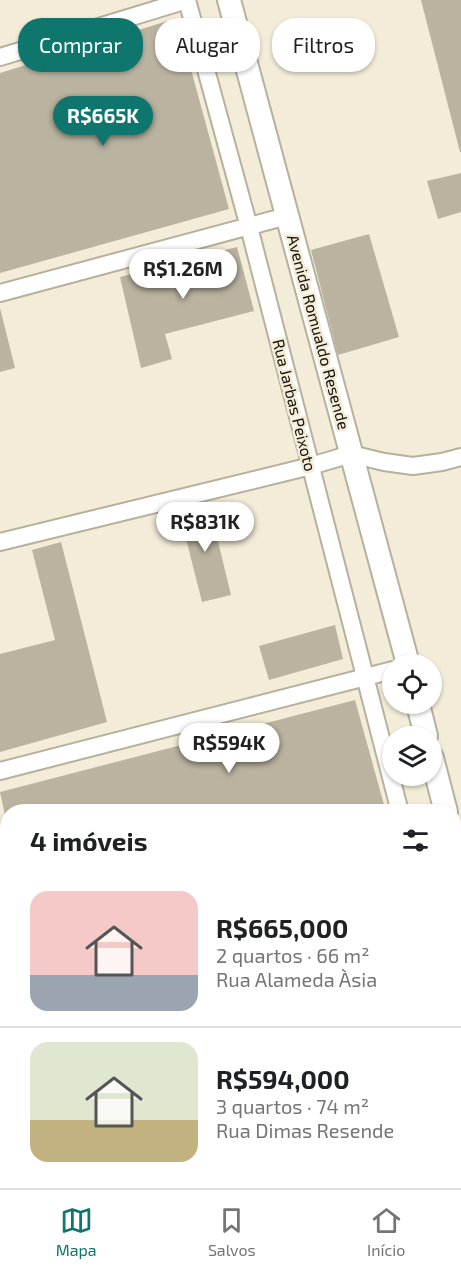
<!DOCTYPE html>
<html lang="pt">
<meta charset="utf-8">
<style>
body{margin:0;font-family:"Exo 2",sans-serif;background:#f6f6f6;color:#202124;height:100vh;display:flex;flex-direction:column;font-size:22px;white-space:nowrap}
*{box-sizing:border-box;margin:0}
p{font-size:20px;color:#757577}
.icon{flex:none;width:33px;height:33px;fill:none;stroke:currentColor;stroke-width:2;stroke-linecap:round;stroke-linejoin:round}
.map{position:relative;flex:1;overflow:hidden}
.details{position:absolute;left:0px;top:804px;width:462px;height:384px;display:flex;flex-direction:column;background:#fff;border-radius:24px 24px 0 0;box-shadow:0 2px 4px #0004}
.details>*{flex:none}
.guide{position:absolute;left:18px;top:18px;width:426px;height:54px;display:flex;gap:12px}
.controls{position:absolute;left:382px;top:654px;display:grid;gap:12px}
.controls a{display:grid;place-items:center;width:60px;height:60px;border-radius:50%;background:#fff;box-shadow:0 2px 4px #0004;font-size:30px}
.price{position:absolute;translate:-50% -51px;padding:0 14px;border-radius:21px;background:#fff;color:#222;font-size:20px;line-height:39px;filter:drop-shadow(0 2px 3px #0008)}
.price::after{content:'';position:absolute;left:50%;top:36px;width:18px;height:14px;margin-left:-9px;background:inherit;clip-path:polygon(0 0,100% 0,50% 100%)}
.price.on{background:#0f766e;color:#fff}
ul{padding:0;list-style:none}
li{display:flex;align-items:center;gap:18px;height:150px;padding:0 30px}
li+li{border-top:2px solid #e0e0e0}
li span{display:grid;place-items:center;flex:none;width:168px;height:120px;border-radius:18px;color:#555}
li>.icon{margin-inline-start:auto}
span .icon{width:72px;height:72px;fill:#fffc;stroke-width:1}
li b{font-size:26px}
h2{display:flex;justify-content:space-between;align-items:center;height:72px;padding:0 30px;font-size:26px}
.tag{padding:0 21px;border-radius:24px;background:#fff;box-shadow:0 2px 4px #0004;font-size:21px;line-height:54px}
.tag.on{background:#0f766e;color:#fff}
.menu{display:flex;justify-content:space-around;align-items:center;height:84px;border-top:2px solid #e0e0e0;background:#fff;font-size:16px;color:#757577}
.menu a{display:grid;justify-items:center;gap:3px}
.menu .on{color:#0f766e}
.map>svg:first-child{display:block}
.building{fill:#bab3a0}
.lines{fill:none;stroke-linecap:round;stroke-linejoin:round}
.street-casing{stroke:#b7b09d;stroke-width:20}
.secondary-casing{stroke:#b7b09d;stroke-width:26}
.street{stroke:#fff;stroke-width:16}
.secondary{stroke:#fff;stroke-width:22}
.labels{text-anchor:middle;dominant-baseline:central;stroke-width:5;stroke-linejoin:round;paint-order:stroke}
.street-label{font-size:16px;fill:#13110a;stroke:#f3ecd8}
</style>
<div class="map">
<svg width="461" height="1188" viewBox="0 0 461 1188">
<rect width="100%" height="100%" fill="#f3ecd8"/>
<g class="building">
<path d="M421,0H461V152H460Z"/>
<path d="M177,18L229,209L0,273V73Z"/>
<path d="M461,173V212L438,219L427,181Z"/>
<path d="M369,234L399,337L338,355L311,250Z"/>
<path d="M237,247L254,311L165,334L172,359L141,368L120,277Z"/>
<path d="M0,308L15,368L0,372Z"/>
<path d="M209,504L231,595L202,602L179,511Z"/>
<path d="M61,542L107,722L0,752V654L55,640L32,550Z"/>
<path d="M335,625L343,659L269,680L259,646Z"/>
<path d="M355,700L386,812H8L7,824L0,792Z"/>
<path d="M4,967L8,982V1107L0,1108V968Z"/>
<path d="M454,1072L461,1094V1097L454,1099Z"/>
<path d="M461,1106V1152L454,1154V1107Z"/>
<path d="M8,1134V1180H59L61,1188H0V1136Z"/>
<path d="M127,1180H153V1183L162,1180H178L180,1188H129Z"/>
<path d="M180,1180H331V1184L310,1188H182Z"/>
</g>
<g class="lines">
<defs>
<g id="street">
<path d="M187,0L249,227L400,812"/>
<path d="M0,57L187,0"/>
<path d="M0,293L287,216"/>
<path d="M0,542L311,466L351,454L384,462L413,466L442,462L461,457"/>
<path d="M0,771L393,670"/>
<path d="M0,879L8,908"/>
<path d="M0,948L8,946"/>
<path d="M454,1025L461,1050"/>
<path d="M0,1121L8,1119"/>
<path d="M454,1177L461,1176"/>
<path d="M77,1180L79,1188"/>
<path d="M413,1188L442,1180"/>
</g>
<g id="secondary">
<path d="M229,0L408,664"/>
<path d="M418,704L426,736"/>
<path d="M432,758L446,812"/>
<path d="M454,846L461,871"/>
</g>
</defs>
<use href="#street" class="street-casing"/>
<use href="#secondary" class="secondary-casing"/>
<use href="#street" class="street"/>
<use href="#secondary" class="secondary"/>
</g>
<g class="labels">
<g class="street-label">
<text transform="translate(319 332) rotate(75)">Avenida Romualdo Resende</text>
<text transform="translate(295 405) rotate(76)">Rua Jarbas Peixoto</text>
</g>
</g>
</svg>
<div class="controls">
<a><svg class="icon" aria-label="locate" viewBox="0 0 24 24"><circle cx="12" cy="12" r="6"/><path d="M12 2v4M12 18v4M2 12h4M18 12h4"/></svg></a>
<a><svg class="icon" aria-label="layers" viewBox="0 0 24 24"><path d="M12 4l9 5-9 5-9-5zM3 14l9 5 9-5"/></svg></a>
</div>
<b class="price on" style="left:103px;top:147px">R$665K</b>
<b class="price" style="left:183px;top:300px">R$1.26M</b>
<b class="price" style="left:205px;top:553px">R$831K</b>
<b class="price" style="left:229px;top:774px">R$594K</b>
<div class="guide">
<a class="tag on">Comprar</a>
<a class="tag">Alugar</a>
<a class="tag">Filtros</a>
</div>
<section class="details">
<h2>4 imóveis<svg class="icon" aria-label="filters" viewBox="0 0 24 24"><path d="M4 7h16M4 17h16"/><circle cx="9" cy="7" r="2"/><circle cx="15" cy="17" r="2"/></svg></h2>
<ul>
<li><span style="background:linear-gradient(#f6c9c9 70%,#9aa5b1 0)"><svg class="icon" aria-label="home" viewBox="0 0 24 24"><path d="M3 11l9-7 9 7M6 9v11h12V9"/></svg></span><div><b>R$665,000</b><p>2 quartos · 66 m²</p><p>Rua Alameda Àsia</p></div></li>
<li><span style="background:linear-gradient(#dfe7d0 65%,#c2b280 0)"><svg class="icon" aria-label="home" viewBox="0 0 24 24"><path d="M3 11l9-7 9 7M6 9v11h12V9"/></svg></span><div><b>R$594,000</b><p>3 quartos · 74 m²</p><p>Rua Dimas Resende</p></div></li>
</ul>
</section>
</div>
<nav class="menu">
<a class="on"><svg class="icon" aria-label="map" viewBox="0 0 24 24"><path d="M3 6l6-2 6 2 6-2v14l-6 2-6-2-6 2zM9 4v14M15 6v14"/></svg>Mapa</a>
<a><svg class="icon" aria-label="saved" viewBox="0 0 24 24"><path d="M7 4h10v16l-5-4-5 4z"/></svg>Salvos</a>
<a><svg class="icon" aria-label="home" viewBox="0 0 24 24"><path d="M3 11l9-7 9 7M6 9v11h12V9"/></svg>Início</a>
</nav>
